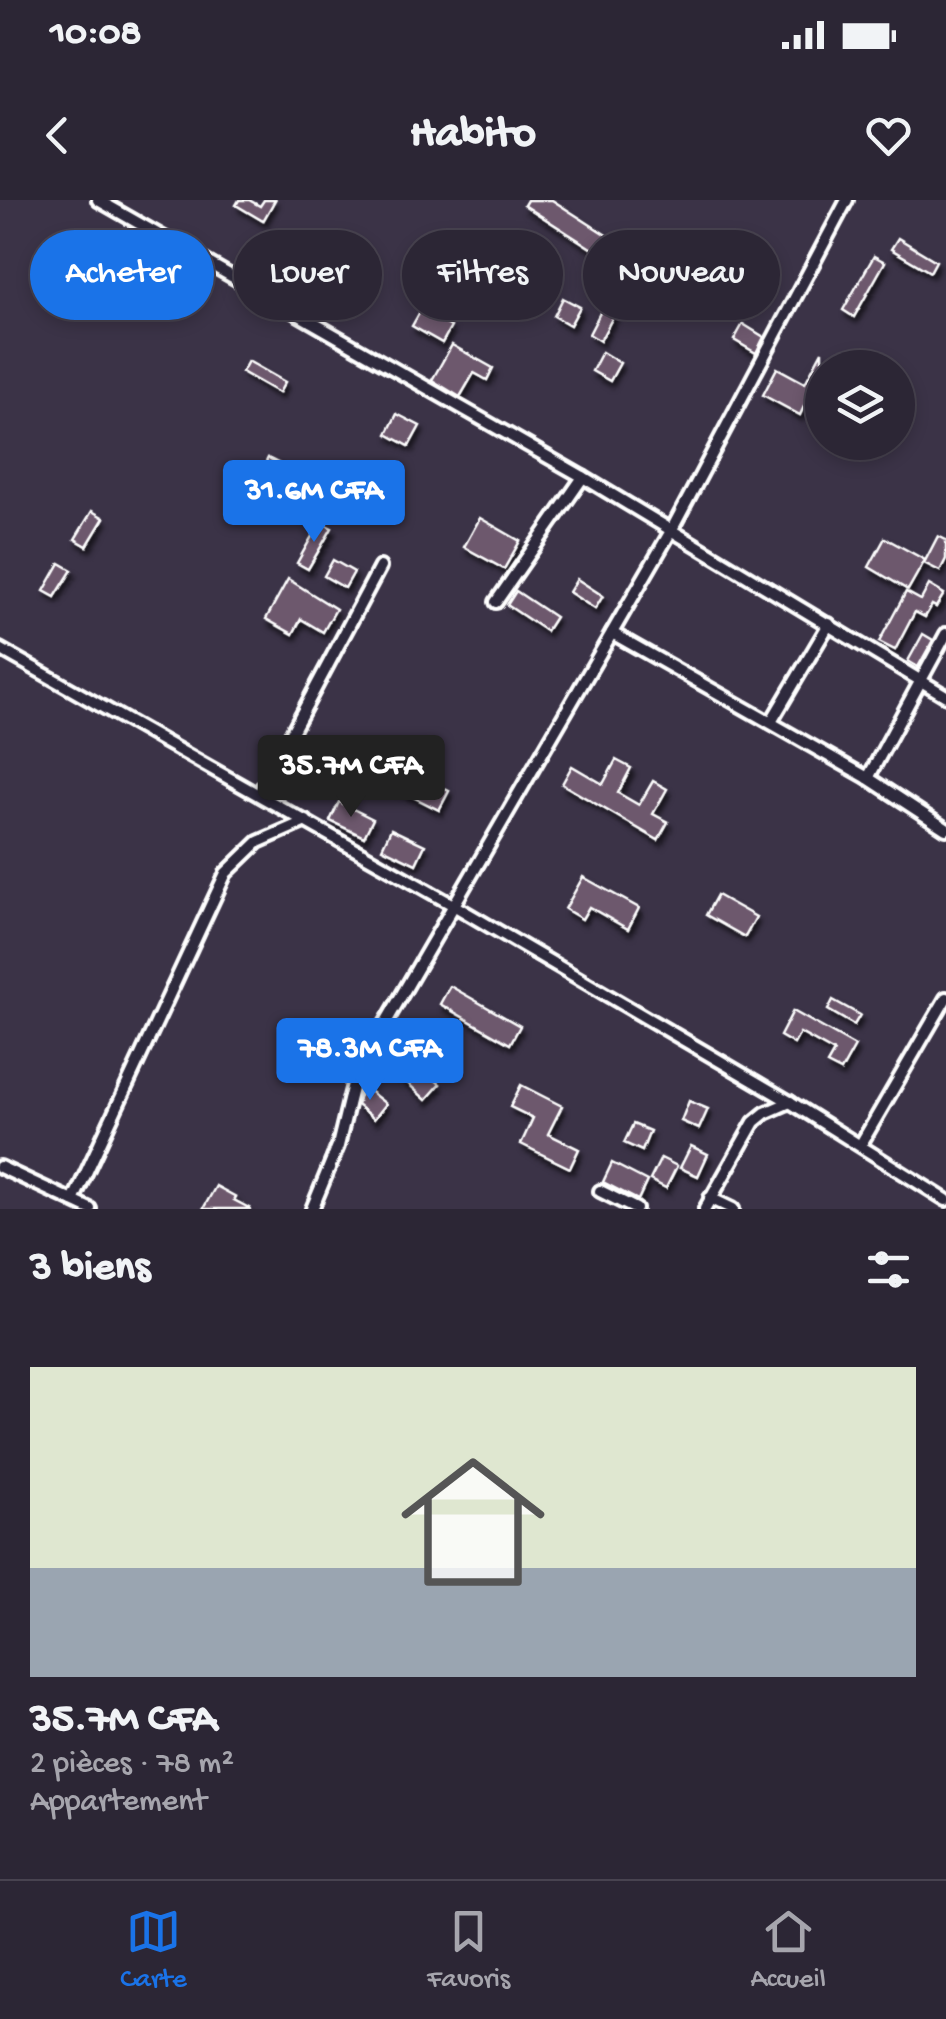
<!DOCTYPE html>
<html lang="fr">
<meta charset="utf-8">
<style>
body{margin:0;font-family:"Gochi Hand",sans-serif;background:#342e3d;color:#f1f3f6;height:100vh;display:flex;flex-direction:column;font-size:38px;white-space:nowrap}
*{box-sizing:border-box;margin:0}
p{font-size:32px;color:#a6a5ad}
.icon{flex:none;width:55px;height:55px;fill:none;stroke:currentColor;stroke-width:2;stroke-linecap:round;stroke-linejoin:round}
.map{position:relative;height:1009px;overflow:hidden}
.panel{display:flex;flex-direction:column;background:#2c2635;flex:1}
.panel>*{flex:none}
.hud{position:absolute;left:30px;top:30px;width:888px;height:90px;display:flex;gap:20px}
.tools{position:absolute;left:805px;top:150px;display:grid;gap:20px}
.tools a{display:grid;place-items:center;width:110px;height:110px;border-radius:50%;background:#2c2635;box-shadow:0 5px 15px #0003,0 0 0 2px #484350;font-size:50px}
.price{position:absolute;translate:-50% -85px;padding:0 22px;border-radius:10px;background:#1a73e8;color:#fff;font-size:32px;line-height:65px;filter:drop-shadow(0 2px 5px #0008)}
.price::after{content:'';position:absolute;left:50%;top:60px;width:30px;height:22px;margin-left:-15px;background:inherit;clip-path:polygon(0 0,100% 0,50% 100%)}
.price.current{background:#222;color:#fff}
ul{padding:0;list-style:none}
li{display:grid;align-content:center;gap:20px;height:530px;padding:0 30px}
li+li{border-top:2px solid #484350}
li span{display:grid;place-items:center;height:310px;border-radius:0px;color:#555}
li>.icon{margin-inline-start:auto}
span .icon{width:180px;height:180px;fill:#fffc;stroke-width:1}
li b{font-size:42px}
h2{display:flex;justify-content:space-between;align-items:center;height:120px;padding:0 30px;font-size:42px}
.chip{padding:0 35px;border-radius:45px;background:#2c2635;box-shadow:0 5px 15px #0003,0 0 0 2px #484350;font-size:35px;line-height:90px}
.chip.current{background:#1a73e8;color:#fff}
.status{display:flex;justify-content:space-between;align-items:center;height:70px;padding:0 50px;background:#2c2635;direction:ltr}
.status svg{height:28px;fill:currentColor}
header{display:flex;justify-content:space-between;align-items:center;height:130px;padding:0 30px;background:#2c2635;font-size:45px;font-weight:800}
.menu{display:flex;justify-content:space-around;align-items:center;height:140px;border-top:2px solid #484350;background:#2c2635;font-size:28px;color:#a6a5ad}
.menu a{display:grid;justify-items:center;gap:5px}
.menu .current{color:#1a73e8}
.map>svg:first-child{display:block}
.building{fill:#6d586d;stroke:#fff;stroke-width:2.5;filter:url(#shadow)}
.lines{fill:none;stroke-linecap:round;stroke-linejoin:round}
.minor-casing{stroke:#fff;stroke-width:18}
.minor{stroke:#2f2a3d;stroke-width:10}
</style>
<div class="status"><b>10:08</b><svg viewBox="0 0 49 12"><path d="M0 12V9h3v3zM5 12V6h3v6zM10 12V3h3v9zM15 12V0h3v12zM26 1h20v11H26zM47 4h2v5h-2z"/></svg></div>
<header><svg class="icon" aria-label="back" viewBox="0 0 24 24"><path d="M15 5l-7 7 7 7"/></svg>Habito<svg class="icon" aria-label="heart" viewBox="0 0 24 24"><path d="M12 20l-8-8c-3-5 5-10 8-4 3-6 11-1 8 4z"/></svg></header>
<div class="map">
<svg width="946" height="1009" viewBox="0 0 946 1009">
<defs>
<filter id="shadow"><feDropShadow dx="3" dy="5.5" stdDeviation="2.5" flood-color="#0009"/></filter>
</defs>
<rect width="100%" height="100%" fill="#3b3347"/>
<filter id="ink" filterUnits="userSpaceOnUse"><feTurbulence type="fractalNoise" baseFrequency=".01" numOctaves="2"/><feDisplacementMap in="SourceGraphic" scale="20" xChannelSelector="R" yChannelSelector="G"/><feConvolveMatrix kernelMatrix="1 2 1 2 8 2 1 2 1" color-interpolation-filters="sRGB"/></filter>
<g filter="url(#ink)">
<g class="building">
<path d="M239,0H249L260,6L264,0H275L263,21L236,5Z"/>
<path d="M527,0H552L653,65L642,81L524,5Z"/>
<path d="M898,38L936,61L930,72L891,49Z"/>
<path d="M275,43L294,53L287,68L267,57Z"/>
<path d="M874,56L885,62L854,117L843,110Z"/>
<path d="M563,98L580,107L570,125L554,116Z"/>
<path d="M603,107L615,113L600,141L589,134Z"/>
<path d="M421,110L451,127L442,143L412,126Z"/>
<path d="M743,124L764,137L756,153L734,140Z"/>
<path d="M452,145L493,168L487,180L474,173L460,197L432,180Z"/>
<path d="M822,151V159L829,162L822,168L800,215L763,195L777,168L805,183Z"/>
<path d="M602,152L620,163L610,181L592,171Z"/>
<path d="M248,161L285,182L279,193L242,172Z"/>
<path d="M397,214L420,226L409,246L387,234Z"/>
<path d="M268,258L288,268L282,282L261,272Z"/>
<path d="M92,311L104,318L87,346L75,339Z"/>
<path d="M480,318L520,341L504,369L464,347Z"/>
<path d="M320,322L332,328L308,369L297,363Z"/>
<path d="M938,336L946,340V359L940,371L924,363Z"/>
<path d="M885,338L925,360L908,390L869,367Z"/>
<path d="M333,360L354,372L345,388L324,376Z"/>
<path d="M60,363L72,370L55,397L44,391Z"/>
<path d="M288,379L336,409L323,432L301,419L293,434L266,419Z"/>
<path d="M577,379L603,396L595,409L569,392Z"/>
<path d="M929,385L944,394L936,407L932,405L925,417L915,412L895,450L879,442L906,392L921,400Z"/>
<path d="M516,391L555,417L546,431L507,405Z"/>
<path d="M923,434L933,440L918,467L908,461Z"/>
<path d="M366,548L449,591L439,610L356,568Z"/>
<path d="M616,560L631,568L618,593L639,605L653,581L667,589L653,614L668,622L658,640L562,584L572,566L603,584Z"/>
<path d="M339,602L373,619L364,637L330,621Z"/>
<path d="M391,629L425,645L416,664L382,648Z"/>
<path d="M583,677L639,708L628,729L589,707L582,719L565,709Z"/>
<path d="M717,695L756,717L745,737L706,715Z"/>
<path d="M450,786L520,826L510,844L440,804Z"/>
<path d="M833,800L860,815L854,825L828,810Z"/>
<path d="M793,811L855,846L841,871L827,864L834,852L800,833L794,844L780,836Z"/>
<path d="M405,853L440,884L426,900L391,868Z"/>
<path d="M521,885L562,906L548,934L579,949L570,968L521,944L533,918L510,907Z"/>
<path d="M363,886L386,904L374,919L357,905Z"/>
<path d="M689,901L708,909L699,929L681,921Z"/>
<path d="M633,924L650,931L642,951L624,943Z"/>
<path d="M691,946L708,954L698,976L680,968Z"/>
<path d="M661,958L677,966L666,988L650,980Z"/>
<path d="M612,963L647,981L638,1000L603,982Z"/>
<path d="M216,986L236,997L234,1000L251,1009H203Z"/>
</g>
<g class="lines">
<defs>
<g id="minor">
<path d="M98,0L583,277L946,496"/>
<path d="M496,402L583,277"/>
<path d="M612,433L868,578L946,629"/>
<path d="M0,449L455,706L790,902L946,1000"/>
<path d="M771,522L829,424"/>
<path d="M868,578L946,434"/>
<path d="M259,594L380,367"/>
<path d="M861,944L946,798"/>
<path d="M0,967L90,1009"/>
<path d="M600,991L636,1009"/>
<path d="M710,998L733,1009"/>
<path d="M73,1001L226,673L258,642L306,621"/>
<path d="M312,1009L338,946L354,880L371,848L671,331L847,0"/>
<path d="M705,1009L754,922L765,913L790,902"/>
</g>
</defs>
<use href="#minor" class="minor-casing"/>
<use href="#minor" class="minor"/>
</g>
</g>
</svg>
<div class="tools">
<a><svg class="icon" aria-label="layers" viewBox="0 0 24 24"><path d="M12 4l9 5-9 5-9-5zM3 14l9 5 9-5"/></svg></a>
</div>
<b class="price" style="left:314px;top:345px">31.6M CFA</b>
<b class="price current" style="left:351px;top:620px">35.7M CFA</b>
<b class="price" style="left:370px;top:903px">78.3M CFA</b>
<div class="hud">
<a class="chip current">Acheter</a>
<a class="chip">Louer</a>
<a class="chip">Filtres</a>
<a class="chip">Nouveau</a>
</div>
</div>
<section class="panel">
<h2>3 biens<svg class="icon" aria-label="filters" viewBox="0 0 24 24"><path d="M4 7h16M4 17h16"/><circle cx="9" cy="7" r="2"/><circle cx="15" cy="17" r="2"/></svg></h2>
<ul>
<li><span style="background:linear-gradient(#dfe7d0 65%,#9aa5b1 0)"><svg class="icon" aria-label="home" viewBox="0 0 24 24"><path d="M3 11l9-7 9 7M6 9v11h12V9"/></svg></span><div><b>35.7M CFA</b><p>2 pièces · 78 m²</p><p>Appartement</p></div></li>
</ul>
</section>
<nav class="menu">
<a class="current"><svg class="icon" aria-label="map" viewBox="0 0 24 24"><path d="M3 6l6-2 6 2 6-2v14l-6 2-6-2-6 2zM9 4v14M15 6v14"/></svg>Carte</a>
<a><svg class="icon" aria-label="saved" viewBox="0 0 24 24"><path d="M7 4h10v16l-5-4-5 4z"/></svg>Favoris</a>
<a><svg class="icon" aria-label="home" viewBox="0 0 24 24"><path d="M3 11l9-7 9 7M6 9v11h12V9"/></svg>Accueil</a>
</nav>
